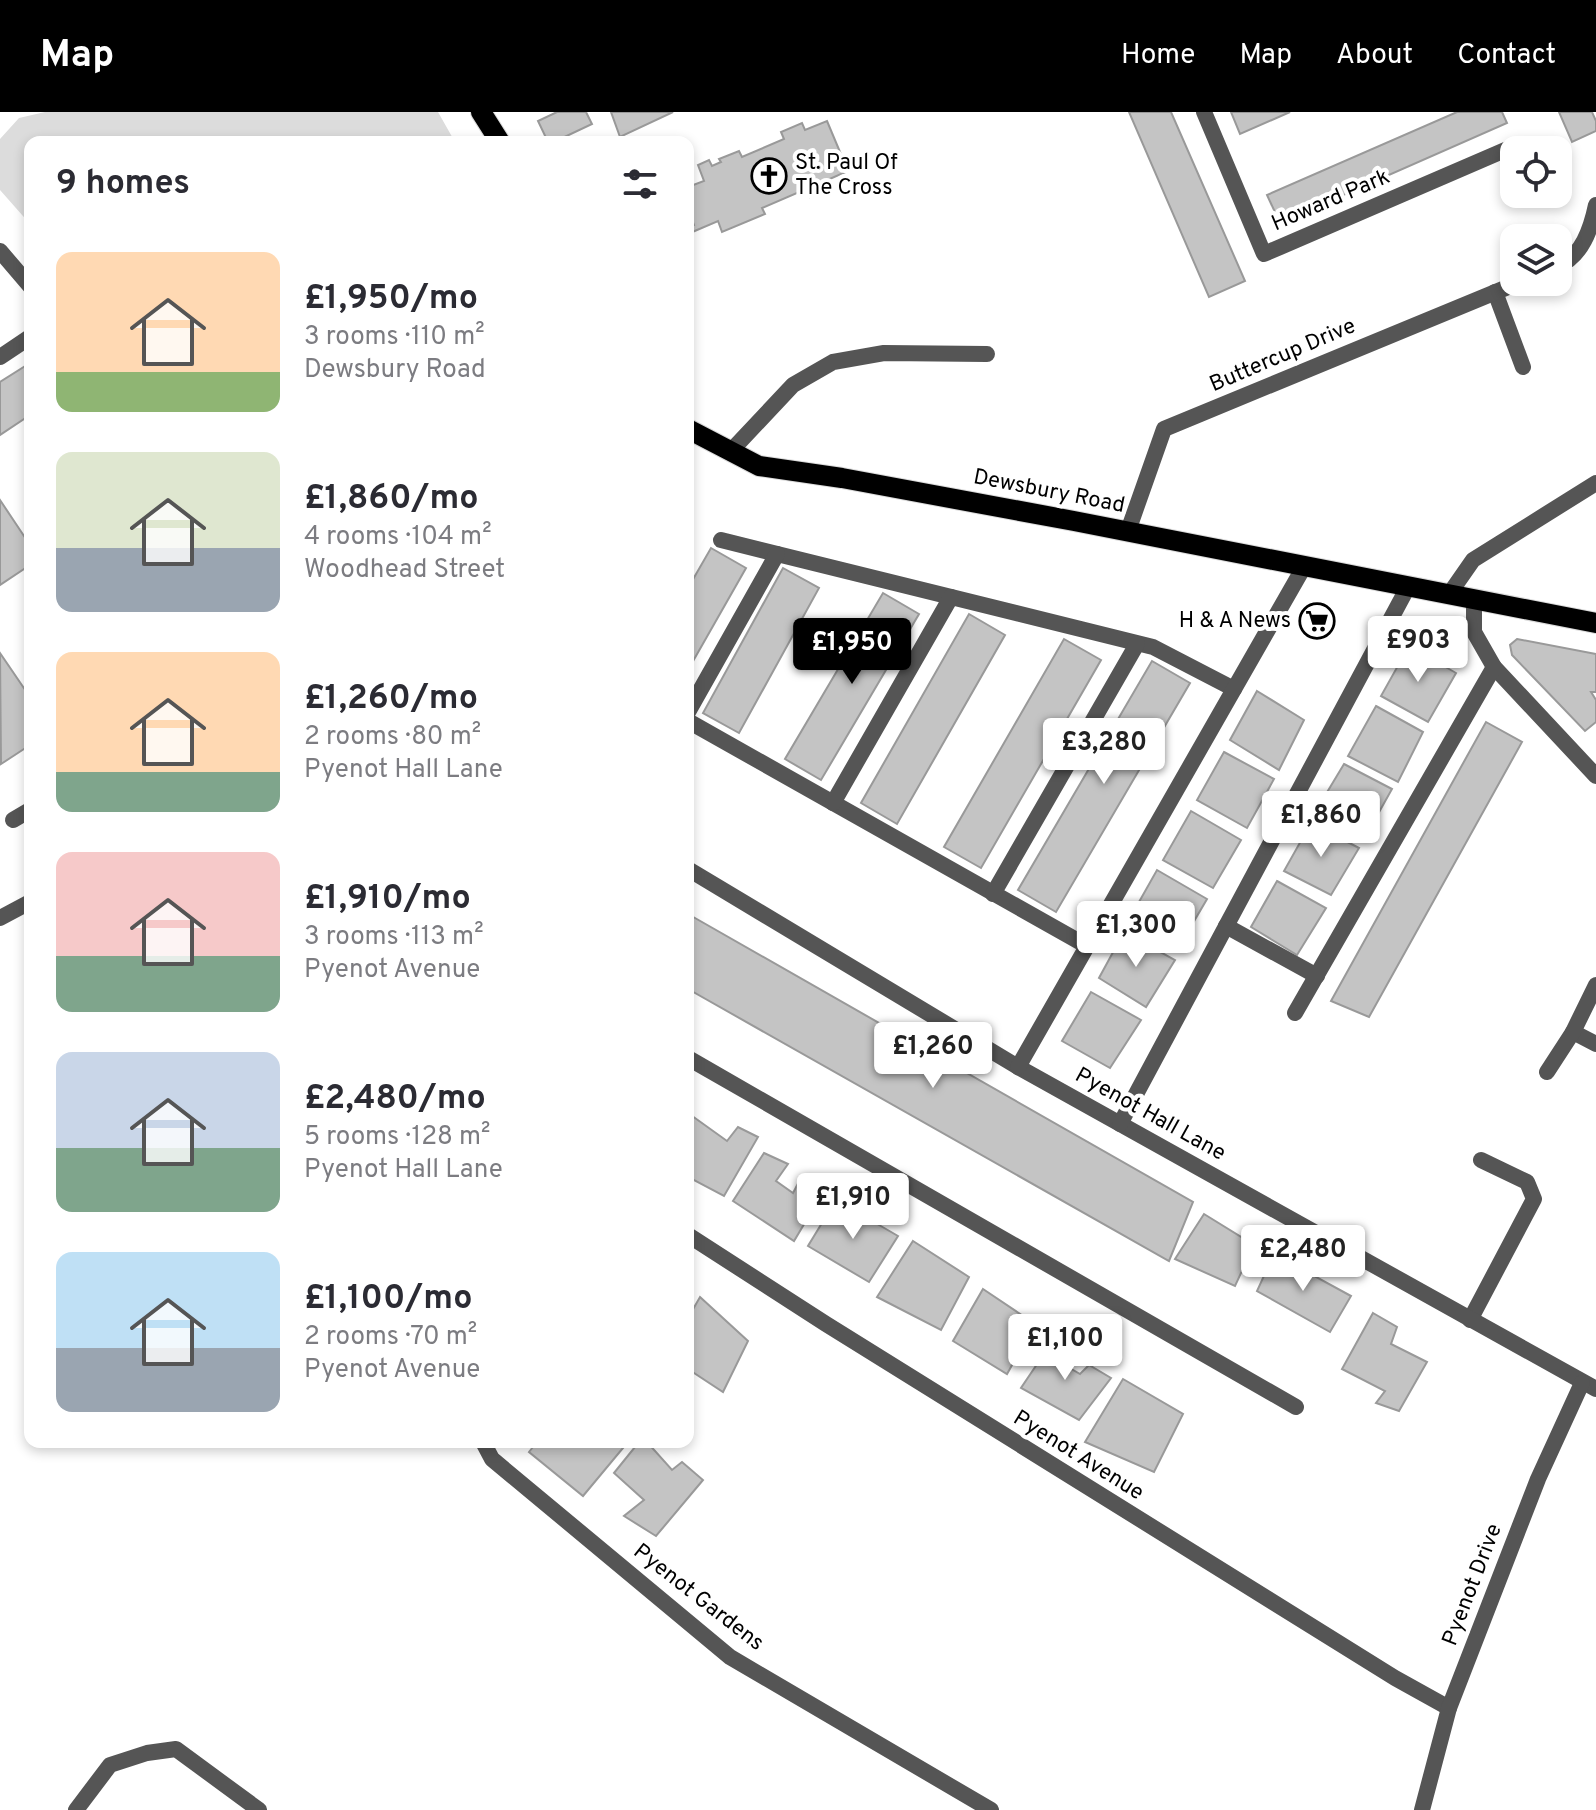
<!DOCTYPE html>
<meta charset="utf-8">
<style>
body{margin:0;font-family:Overpass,sans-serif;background:#f2f2f3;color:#2b2b33;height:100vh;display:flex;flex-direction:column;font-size:30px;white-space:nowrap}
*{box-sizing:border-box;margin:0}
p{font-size:26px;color:#7c7c81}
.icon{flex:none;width:44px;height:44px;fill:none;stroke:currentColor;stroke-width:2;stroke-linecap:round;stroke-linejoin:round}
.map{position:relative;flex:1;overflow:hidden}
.details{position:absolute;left:24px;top:24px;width:670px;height:1312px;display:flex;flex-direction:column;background:#fff;border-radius:16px;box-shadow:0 4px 12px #0003}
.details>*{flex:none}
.tools{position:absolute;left:1500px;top:24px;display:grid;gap:16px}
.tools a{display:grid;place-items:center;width:72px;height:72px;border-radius:16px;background:#fff;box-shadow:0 4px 12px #0003;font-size:40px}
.price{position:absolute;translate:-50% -68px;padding:0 18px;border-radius:8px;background:#fff;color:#222;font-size:26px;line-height:52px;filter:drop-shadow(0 2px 4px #0008)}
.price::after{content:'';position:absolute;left:50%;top:48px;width:24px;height:18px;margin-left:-12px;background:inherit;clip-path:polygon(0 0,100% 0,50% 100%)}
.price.on{background:#000;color:#fff}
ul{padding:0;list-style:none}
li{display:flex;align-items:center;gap:24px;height:200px;padding:0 32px}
li span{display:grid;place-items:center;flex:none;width:224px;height:160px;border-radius:16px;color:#555}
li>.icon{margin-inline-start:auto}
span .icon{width:96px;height:96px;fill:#fffc;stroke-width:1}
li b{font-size:34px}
h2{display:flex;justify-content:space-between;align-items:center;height:96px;padding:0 32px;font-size:34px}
header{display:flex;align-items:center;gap:48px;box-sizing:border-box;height:112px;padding:0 40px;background:#000;color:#fff}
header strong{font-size:38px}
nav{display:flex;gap:44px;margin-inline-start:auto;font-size:28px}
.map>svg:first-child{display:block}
.green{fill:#dcdcdc}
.building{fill:#c4c4c4;stroke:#999;stroke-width:2}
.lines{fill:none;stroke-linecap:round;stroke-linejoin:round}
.primary-casing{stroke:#dbdbdb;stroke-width:22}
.service{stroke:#555;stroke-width:16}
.minor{stroke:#555;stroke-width:16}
.primary{stroke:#000;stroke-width:20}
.labels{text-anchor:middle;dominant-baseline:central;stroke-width:8;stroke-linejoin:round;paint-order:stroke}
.poi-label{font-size:22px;fill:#000;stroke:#fff;text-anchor:start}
.street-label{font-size:22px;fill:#000;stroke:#fff}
</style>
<header>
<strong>Map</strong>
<nav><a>Home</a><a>Map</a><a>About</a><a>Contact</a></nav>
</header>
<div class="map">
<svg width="1596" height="1698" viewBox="0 0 1596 1698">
<rect width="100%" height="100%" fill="#fff"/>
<path class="green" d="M45,0H438L455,30H30V112L0,78V27L19,6Z"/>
<g class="building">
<path d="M557,0H586L592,12L554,30H548L538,9Z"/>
<path d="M611,0H673L620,25Z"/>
<path d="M1129,0H1171L1245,169L1209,185Z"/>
<path d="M1231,0H1290L1240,22Z"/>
<path d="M1457,0H1502L1507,11L1280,111L1267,83Z"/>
<path d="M1559,0H1592L1596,9V19L1572,30Z"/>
<path d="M827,9L848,59L825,69L829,77L810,85L806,77L762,96L765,102L722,120L718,109L690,121L689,116L694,113L688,97V75L704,69L698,53L709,48L712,54L721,50L719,47L739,39L742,45L784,27L781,20L802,11L805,18Z"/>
<path d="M30,251V303L0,323V270Z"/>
<path d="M0,388L30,433V453L0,473Z"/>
<path d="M711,436L746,456L688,558V476Z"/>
<path d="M783,456L819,476L739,621L703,601Z"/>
<path d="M883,481L919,502L821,668L785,647Z"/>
<path d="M969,502L1005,523L897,712L861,691Z"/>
<path d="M1064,527L1101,548L981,756L944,735Z"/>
<path d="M1517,527L1596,542V580H1591L1596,588V610L1585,619L1512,543L1510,533Z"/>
<path d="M1409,534L1456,561L1428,610L1381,584Z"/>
<path d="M0,541L30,585V633L1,652Z"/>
<path d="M1152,549L1190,571L1056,800L1018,778Z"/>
<path d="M1257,579L1304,608L1279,658L1230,628Z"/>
<path d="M1376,594L1423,620L1398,670L1348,644Z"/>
<path d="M1486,610L1522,630L1369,905L1331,889Z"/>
<path d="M1224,640L1274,667L1247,716L1197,688Z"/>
<path d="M1344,652L1392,677L1364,727L1317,697Z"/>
<path d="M1191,699L1241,728L1213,776L1163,748Z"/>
<path d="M1311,711L1359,736L1331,783L1284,759Z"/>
<path d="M1157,758L1207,787L1179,835L1130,806Z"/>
<path d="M1277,769L1326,796L1297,843L1251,815Z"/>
<path d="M688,802L1193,1090L1169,1149L688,877Z"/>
<path d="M1124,820L1175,848L1146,895L1099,866Z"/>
<path d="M1091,880L1141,908L1110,956L1062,929Z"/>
<path d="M688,1001L727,1029L738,1015L758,1025L724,1084L688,1065Z"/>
<path d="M764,1041L788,1052L776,1069L793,1081L802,1064L825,1077L794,1129L733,1089Z"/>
<path d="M836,1088L898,1124L869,1170L808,1134Z"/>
<path d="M1204,1102L1254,1133L1235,1174L1175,1147Z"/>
<path d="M913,1129L969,1165L941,1218L877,1185Z"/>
<path d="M1274,1142L1351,1184L1330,1220L1257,1179Z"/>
<path d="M983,1177L1035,1212L1007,1262L953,1229Z"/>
<path d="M700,1185L748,1229L723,1280L688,1257V1206Z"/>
<path d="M1373,1201L1397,1215L1391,1232L1427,1250L1399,1299L1376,1291L1385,1279L1342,1257Z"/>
<path d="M1054,1227L1071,1238L1063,1252L1080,1262L1089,1253L1111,1266L1079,1308L1021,1276Z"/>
<path d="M1123,1267L1183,1302L1154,1360L1085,1330Z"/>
<path d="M537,1330H628L583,1384L529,1340Z"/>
<path d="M639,1330H647L672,1358L682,1350L703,1368L656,1424L624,1404L644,1388L614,1361Z"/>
</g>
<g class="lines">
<defs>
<g id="primary">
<path d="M481,0L500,30"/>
<path d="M688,317L759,354L842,366L1074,409L1596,511"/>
</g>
</defs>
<use href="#primary" class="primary-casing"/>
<g class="service">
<path d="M688,609L1087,834"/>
<path d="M13,708L30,698"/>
<path d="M0,806L30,790"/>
<path d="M1226,814L1317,864"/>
<path d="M1470,1208L1534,1087L1527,1070L1481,1048"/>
</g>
<g class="minor">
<path d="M1204,0L1264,142L1512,35"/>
<path d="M0,139L30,174"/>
<path d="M1558,154C1582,144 1591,117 1596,93"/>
<path d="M1495,180L1523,255"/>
<path d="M0,245L30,225"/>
<path d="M730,340L793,273L833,250L884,241L987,242"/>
<path d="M1128,419L1164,317L1520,170"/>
<path d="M721,428L1153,535L1234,577"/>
<path d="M1450,481L1473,448L1596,371"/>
<path d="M1474,486V520L1494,555L1596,664"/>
<path d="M688,600L777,442"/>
<path d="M833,691L951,485"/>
<path d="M688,757L1018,955L1596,1277"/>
<path d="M993,782L1137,532"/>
<path d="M1295,901L1494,555"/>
<path d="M1573,920L1596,932"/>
<path d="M688,946L1296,1295"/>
<path d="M1018,955L1305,453"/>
<path d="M1547,960L1573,920L1596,873"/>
<path d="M1120,1012L1409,473"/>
<path d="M688,1123L826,1212L1395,1566L1449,1596"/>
<path d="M483,1330L492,1347L730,1545L991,1698"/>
<path d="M76,1698L110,1653L147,1641L176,1637L259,1698"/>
<path d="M1422,1698L1449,1596L1538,1367L1582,1271"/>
</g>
<use href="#primary" class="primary"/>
</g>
<defs>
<symbol id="church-ring" viewBox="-11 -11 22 22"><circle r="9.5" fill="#fff" stroke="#000" stroke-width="1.5"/><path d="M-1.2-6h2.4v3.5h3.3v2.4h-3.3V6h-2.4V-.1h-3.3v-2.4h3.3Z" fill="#000"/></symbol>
<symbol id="supermarket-ring" viewBox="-11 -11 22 22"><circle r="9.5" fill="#fff" stroke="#000" stroke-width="1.5"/><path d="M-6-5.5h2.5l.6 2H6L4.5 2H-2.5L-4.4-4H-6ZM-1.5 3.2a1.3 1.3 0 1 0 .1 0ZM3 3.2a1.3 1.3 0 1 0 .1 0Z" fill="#000"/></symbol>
</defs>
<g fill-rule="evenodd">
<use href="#church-ring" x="749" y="44" width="40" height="40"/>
<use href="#supermarket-ring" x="1297" y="489" width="40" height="40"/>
</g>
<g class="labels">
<g class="poi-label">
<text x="795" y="51">St. Paul Of<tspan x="795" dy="25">The Cross</tspan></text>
<text x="1291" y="509" text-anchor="end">H &amp; A News</text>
</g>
<g class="street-label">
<text transform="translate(1331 89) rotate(-23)">Howard Park</text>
<text transform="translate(1283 244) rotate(-23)">Buttercup Drive</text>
<text transform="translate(1049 380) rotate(11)">Dewsbury Road</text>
<text transform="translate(1150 1003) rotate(29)">Pyenot Hall Lane</text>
<text transform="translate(1078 1344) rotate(32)">Pyenot Avenue</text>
<text transform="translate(1473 1473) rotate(-69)">Pyenot Drive</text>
<text transform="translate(698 1486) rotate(38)">Pyenot Gardens</text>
</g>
</g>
</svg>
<div class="tools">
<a><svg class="icon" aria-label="locate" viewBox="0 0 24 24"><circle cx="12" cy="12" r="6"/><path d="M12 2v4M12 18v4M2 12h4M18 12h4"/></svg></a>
<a><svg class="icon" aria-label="layers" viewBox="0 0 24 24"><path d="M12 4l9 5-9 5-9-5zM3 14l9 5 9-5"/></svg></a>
</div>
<b class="price" style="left:1418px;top:572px">£903</b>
<b class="price on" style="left:852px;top:574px">£1,950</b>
<b class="price" style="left:1104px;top:674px">£3,280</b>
<b class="price" style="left:1321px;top:747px">£1,860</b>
<b class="price" style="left:1136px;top:857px">£1,300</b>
<b class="price" style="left:933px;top:978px">£1,260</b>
<b class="price" style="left:853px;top:1129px">£1,910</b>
<b class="price" style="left:1303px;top:1181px">£2,480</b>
<b class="price" style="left:1065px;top:1270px">£1,100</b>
<section class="details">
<h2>9 homes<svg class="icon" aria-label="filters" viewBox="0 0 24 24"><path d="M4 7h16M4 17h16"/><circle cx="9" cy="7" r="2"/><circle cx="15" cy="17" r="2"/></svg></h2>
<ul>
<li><span style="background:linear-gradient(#ffd9b3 75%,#8fb573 0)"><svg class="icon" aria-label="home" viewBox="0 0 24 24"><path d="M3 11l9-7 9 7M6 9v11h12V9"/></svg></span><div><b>£1,950/mo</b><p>3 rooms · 110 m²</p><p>Dewsbury Road</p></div></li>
<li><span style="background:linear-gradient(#dfe7d0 60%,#9aa5b1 0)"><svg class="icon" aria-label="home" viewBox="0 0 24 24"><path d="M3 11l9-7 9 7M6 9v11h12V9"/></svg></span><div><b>£1,860/mo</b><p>4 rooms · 104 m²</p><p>Woodhead Street</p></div></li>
<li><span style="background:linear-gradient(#ffd9b3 75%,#7fa58c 0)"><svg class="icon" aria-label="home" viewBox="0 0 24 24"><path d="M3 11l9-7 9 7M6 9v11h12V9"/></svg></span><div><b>£1,260/mo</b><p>2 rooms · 80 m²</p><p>Pyenot Hall Lane</p></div></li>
<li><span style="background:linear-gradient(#f6c9c9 65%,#7fa58c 0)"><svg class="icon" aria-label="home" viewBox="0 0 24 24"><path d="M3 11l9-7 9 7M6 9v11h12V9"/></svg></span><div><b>£1,910/mo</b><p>3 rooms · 113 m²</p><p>Pyenot Avenue</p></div></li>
<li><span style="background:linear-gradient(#c9d6e8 60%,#7fa58c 0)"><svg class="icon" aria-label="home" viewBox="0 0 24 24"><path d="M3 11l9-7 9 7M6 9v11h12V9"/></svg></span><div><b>£2,480/mo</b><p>5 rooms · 128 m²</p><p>Pyenot Hall Lane</p></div></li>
<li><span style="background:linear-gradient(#bfe0f5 60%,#9aa5b1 0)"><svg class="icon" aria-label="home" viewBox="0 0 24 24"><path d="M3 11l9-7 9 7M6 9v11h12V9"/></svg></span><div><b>£1,100/mo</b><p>2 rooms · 70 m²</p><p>Pyenot Avenue</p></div></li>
</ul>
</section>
</div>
